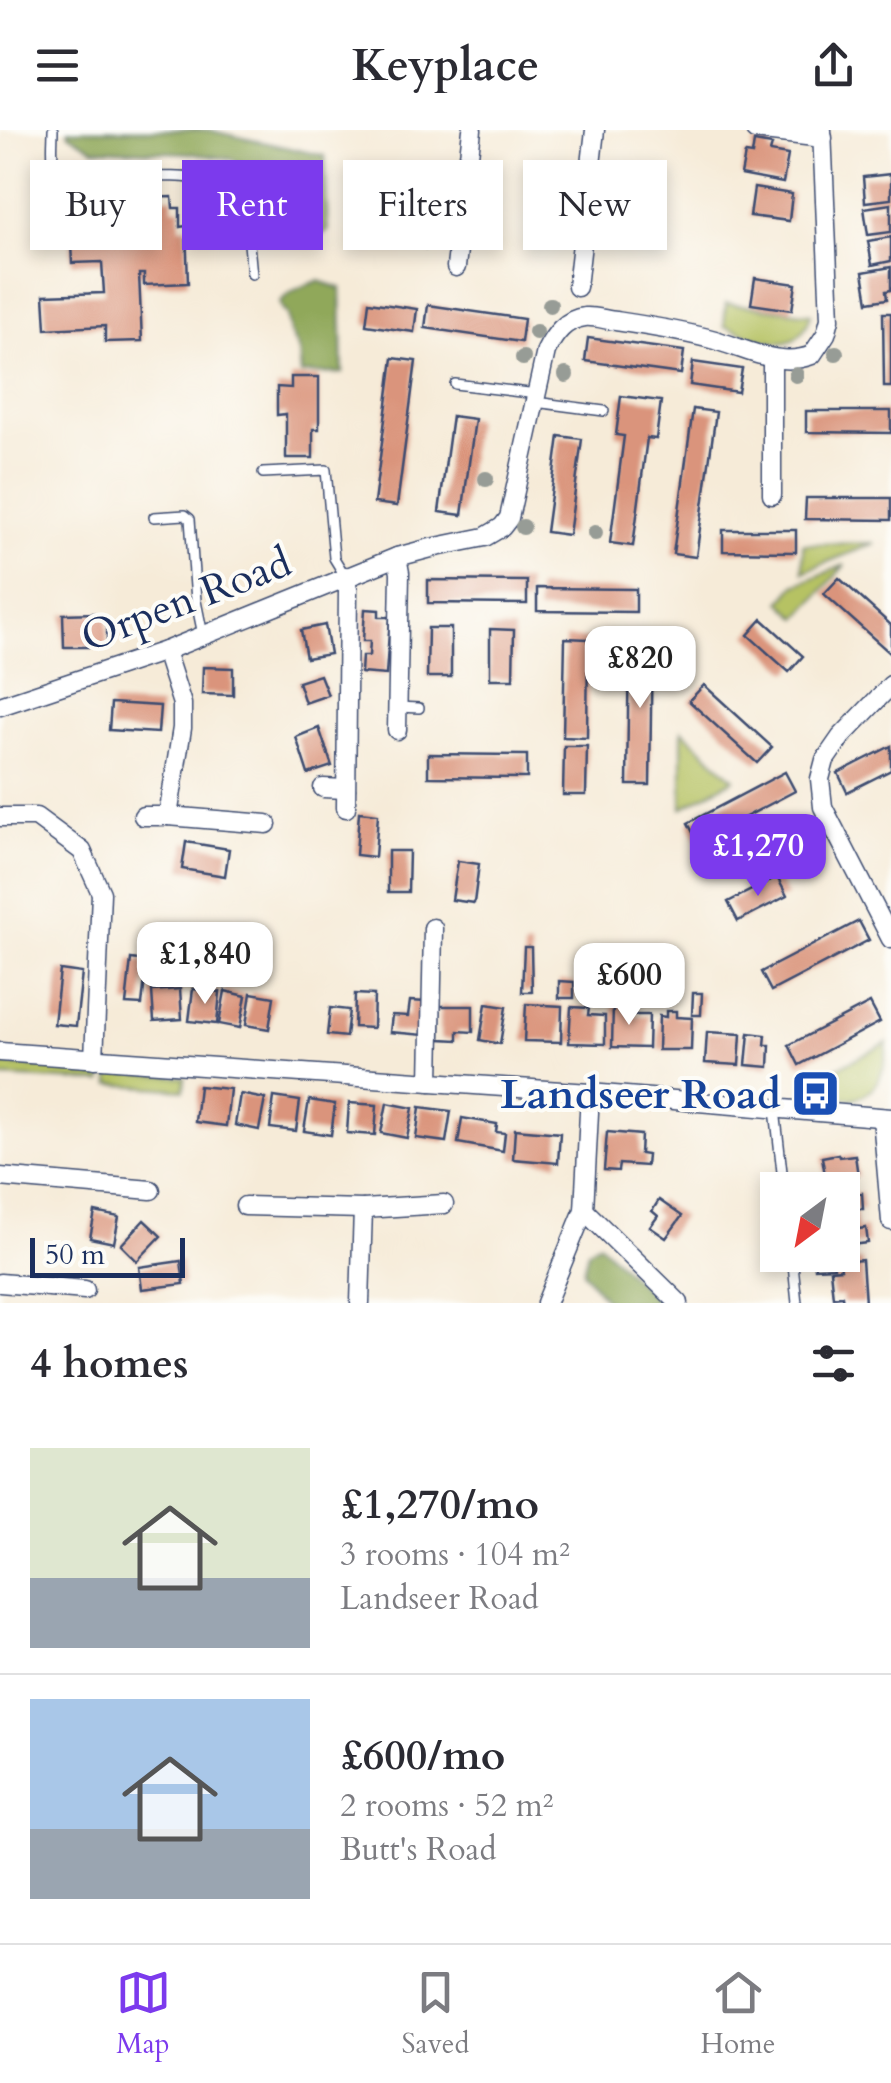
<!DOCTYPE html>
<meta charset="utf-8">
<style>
body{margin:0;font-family:Cardo,serif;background:#f7f7f7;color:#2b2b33;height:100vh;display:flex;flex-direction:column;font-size:38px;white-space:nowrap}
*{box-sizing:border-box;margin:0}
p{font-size:32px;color:#7c7c81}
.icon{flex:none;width:55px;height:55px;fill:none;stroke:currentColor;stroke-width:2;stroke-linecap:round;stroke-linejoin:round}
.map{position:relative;height:1173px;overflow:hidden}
.panel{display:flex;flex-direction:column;background:#fff;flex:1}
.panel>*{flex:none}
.hud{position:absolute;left:30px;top:30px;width:832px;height:90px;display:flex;gap:20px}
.needle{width:65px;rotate:212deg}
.buttons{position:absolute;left:760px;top:1042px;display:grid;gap:20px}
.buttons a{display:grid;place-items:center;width:100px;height:100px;border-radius:0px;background:#fff;box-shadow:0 5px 15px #0003;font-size:50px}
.scale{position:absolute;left:30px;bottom:25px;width:155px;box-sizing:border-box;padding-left:10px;border:5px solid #1b2f5e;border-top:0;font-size:28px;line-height:35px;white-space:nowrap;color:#1b2f5e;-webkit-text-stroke:8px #fdfcf7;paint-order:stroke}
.price{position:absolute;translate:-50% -85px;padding:0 22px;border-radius:20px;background:#fff;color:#222;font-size:32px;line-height:65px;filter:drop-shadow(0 2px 5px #0008)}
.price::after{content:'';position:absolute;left:50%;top:60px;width:30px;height:22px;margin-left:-15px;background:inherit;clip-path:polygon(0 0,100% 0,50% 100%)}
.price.selected{background:#7c3aed;color:#fff}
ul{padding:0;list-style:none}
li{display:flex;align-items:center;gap:30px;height:250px;padding:0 30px}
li+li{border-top:2px solid #e1e1e2}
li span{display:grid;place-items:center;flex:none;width:280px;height:200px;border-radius:0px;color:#555}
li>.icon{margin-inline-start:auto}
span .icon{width:120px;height:120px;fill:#fffc;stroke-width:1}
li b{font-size:42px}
h2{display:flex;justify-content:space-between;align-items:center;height:120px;padding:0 30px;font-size:42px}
.tag{padding:0 35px;border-radius:0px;background:#fff;box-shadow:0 5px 15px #0003;font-size:35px;line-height:90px}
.tag.selected{background:#7c3aed;color:#fff}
header{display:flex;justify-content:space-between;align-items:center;height:130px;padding:0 30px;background:#fff;font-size:45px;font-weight:700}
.tabs{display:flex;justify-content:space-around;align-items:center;height:140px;border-top:2px solid #e1e1e2;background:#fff;font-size:28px;color:#7c7c81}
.tabs a{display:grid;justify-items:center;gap:5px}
.tabs .selected{color:#7c3aed}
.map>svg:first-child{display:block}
.green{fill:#b6c264;stroke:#687861;stroke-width:2.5}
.forest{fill:#90a85a;stroke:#566c5c;stroke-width:2.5}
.building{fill:#da947c}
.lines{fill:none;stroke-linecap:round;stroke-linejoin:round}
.lane-casing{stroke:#3c4b70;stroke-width:12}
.street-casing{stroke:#3c4b70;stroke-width:21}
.lane{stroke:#fff;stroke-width:9}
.street{stroke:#fff;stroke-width:18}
.tree{fill:#979c96}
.labels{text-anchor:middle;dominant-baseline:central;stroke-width:8;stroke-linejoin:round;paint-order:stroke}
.street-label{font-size:42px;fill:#1b2f5e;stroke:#fdfcf7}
.transit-label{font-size:42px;font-weight:bold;fill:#164399;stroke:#fdfcf7;text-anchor:end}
</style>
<header><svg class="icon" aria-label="menu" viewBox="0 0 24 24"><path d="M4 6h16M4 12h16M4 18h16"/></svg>Keyplace<svg class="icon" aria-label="share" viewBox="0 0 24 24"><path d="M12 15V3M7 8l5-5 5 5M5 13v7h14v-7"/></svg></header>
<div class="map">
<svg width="891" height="1173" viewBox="0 0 891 1173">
<rect width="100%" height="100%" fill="#fdfcf7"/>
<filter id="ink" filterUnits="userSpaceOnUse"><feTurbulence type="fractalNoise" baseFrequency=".01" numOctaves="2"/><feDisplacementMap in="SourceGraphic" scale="20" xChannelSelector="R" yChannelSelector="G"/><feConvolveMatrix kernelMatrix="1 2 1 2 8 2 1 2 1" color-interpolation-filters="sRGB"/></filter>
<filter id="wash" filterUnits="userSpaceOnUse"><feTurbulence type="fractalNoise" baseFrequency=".0048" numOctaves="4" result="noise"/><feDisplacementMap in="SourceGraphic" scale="40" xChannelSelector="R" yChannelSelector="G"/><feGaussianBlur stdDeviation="2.25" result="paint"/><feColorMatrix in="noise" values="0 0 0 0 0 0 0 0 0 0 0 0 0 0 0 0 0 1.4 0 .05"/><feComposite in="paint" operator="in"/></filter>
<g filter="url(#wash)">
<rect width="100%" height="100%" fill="#f6ebd8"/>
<g class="green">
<path d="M726,173L811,184C797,233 758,207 724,196Z"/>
<path d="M875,413L803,442V414Z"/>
<path d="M845,435L798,488L781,472L795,455Z"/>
<path d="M682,600L734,649L682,678Z"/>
<path d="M887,913C886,935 881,962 855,968C843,971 825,965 812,962L808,952Z"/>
<path d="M0,934L104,942L102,952L0,947Z"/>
<path d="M110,942L185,947L184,960L110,954Z"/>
</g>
<g class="forest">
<path d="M68,0H208L325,26L328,101C315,110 308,104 296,97L295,85L286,65L257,42L231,29L187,23L93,19L69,4Z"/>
<path d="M319,151L341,158L343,243L301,244L299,221L290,203L287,185L282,179L280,172C291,160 304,155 319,151Z"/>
<path d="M599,1113L659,1173H608L583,1142L588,1120Z"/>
</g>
<g id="blocks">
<g class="building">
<path d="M754,12L772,15L770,22L788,25L783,53L741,45L745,24L752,25Z"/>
<path d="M891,44V69L865,72L863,47Z"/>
<path d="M754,58L792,64L789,91L750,86Z"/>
<path d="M172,67L173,78H180V97L186,96L188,153L144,155V144H139L142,211L105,212V196L46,199L44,165L104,163L102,132L72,133L70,94L92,93V98L133,97L132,68Z"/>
<path d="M891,74V102L868,105L864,78Z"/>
<path d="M891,107V131L872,135L868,111Z"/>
<path d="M891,137V160L886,161L887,169L868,172L863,142Z"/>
<path d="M755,148L796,154L792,180L751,174Z"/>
<path d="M369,172L417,179L414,202L366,195Z"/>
<path d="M428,175L524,189L521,212L425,198Z"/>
<path d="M883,183H891V257H884Z"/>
<path d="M588,208L684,221L681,244L585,231Z"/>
<path d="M393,228L416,231L397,376L374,373Z"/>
<path d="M693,232L742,239L738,262L690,255Z"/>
<path d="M291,247H319V299H313V328H286V284L277,285V257L291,258Z"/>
<path d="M621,266L661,271L656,309L647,308L633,416L610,413L624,306L616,305Z"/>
<path d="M693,279L716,282L696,427L673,424Z"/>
<path d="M806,281H891V303L806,302Z"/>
<path d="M452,286L475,289L462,385L439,382Z"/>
<path d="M559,306L582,309L569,405L546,402Z"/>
<path d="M806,368H891V390L805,389Z"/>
<path d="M723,400H796V422L723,421Z"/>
<path d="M839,448L891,495V524L824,464Z"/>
<path d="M428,450L527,451V474L428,473Z"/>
<path d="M537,458L636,459V482L537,481Z"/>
<path d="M365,479L379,480V487H390L386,545L361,543L362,526H369L370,511H363Z"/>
<path d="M95,483V488H107V517H64L63,484Z"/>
<path d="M762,489L803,526L789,542L748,505Z"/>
<path d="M325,495L330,524L306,528L301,500Z"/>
<path d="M428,498H451V547H427Z"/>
<path d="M490,499L514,500L513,549H490Z"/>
<path d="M565,508L588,509L587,608L563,607Z"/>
<path d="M629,508H652L650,655H627Z"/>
<path d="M203,537L233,538V565L202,564Z"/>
<path d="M320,545L328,565L305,573L298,552Z"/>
<path d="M704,555L772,617L757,633L689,571Z"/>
<path d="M111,573L160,576L158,603L109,600Z"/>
<path d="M319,598L332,636L308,644L296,607Z"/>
<path d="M564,616H587L586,665H563Z"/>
<path d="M891,616V640L847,662L838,643Z"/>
<path d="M428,624L527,625V648L428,647Z"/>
<path d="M785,642L795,661L698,712L688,693Z"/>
<path d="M359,682L378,684L375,727L356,725Z"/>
<path d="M186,712L229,719L225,746L182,739Z"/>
<path d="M388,721H409L408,762H388Z"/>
<path d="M458,731L479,734L474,773L452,770Z"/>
<path d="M777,747L787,766L738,791L728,772Z"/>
<path d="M859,791L869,810L771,861L761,842Z"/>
<path d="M524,817H531L532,862H522Z"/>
<path d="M131,829L147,831L142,875L126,874Z"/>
<path d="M60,840L82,843L76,896L54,894Z"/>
<path d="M559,851L574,852V868H559Z"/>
<path d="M180,859L182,889L154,891L152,861Z"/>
<path d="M193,859L220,862L217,894L189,891Z"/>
<path d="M225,861L246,866L240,898L219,894Z"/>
<path d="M251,863L274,867L269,899L246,895Z"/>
<path d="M693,863H702L701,885H692Z"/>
<path d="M355,864L374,865L373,898L354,897Z"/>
<path d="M410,871L426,872L424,905L390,902L392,885L408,886Z"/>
<path d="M870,873L880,892L799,935L789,915Z"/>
<path d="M486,874L506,877L500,914L480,910Z"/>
<path d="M526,874L562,876L561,912L524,911Z"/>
<path d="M613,874H632V885H649L648,918L612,917Z"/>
<path d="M440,876H473V902L458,901V910L440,909Z"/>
<path d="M571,877L589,878L588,885L605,886V914L569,913Z"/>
<path d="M330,878L349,880L346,907L327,905Z"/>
<path d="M666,881H676V887L692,888L691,920H658L659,886L666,887Z"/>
<path d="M707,902L741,904L739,935L705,933Z"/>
<path d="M749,903L766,905L765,915H770L769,937L746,935Z"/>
<path d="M199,956L230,959L226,996L195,992Z"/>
<path d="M240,964L265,969L259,1000L235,995Z"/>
<path d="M274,967L300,971L296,1001L270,998Z"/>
<path d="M309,970L335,974L331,1005L304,1001Z"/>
<path d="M349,973L377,975L375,1005L347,1003Z"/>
<path d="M387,973L413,978L407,1008L381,1003Z"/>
<path d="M420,977L451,981L446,1012L416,1008Z"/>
<path d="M462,988L497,994L496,1002L505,1003L503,1021L458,1013Z"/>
<path d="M515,999L560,1003L558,1033L513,1029Z"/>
<path d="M607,1002L641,1005L640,1024L647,1025L646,1036L619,1034L618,1041L604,1040Z"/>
<path d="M838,1024L839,1027L855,1025L858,1046L826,1051L822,1027Z"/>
<path d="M862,1063L863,1079H855L858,1099L866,1098L868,1113L842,1116V1066Z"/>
<path d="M659,1070L682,1086L666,1108L650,1097L658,1086L652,1081Z"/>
<path d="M95,1082L119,1087L114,1113L90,1108Z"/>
<path d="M144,1090L161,1106L137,1131L121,1115Z"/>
<path d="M833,1127L834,1137L815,1138L814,1129Z"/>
<path d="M862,1130L865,1173H843L842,1166L833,1167L830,1140L841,1139L840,1132Z"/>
<path d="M181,1131L184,1154L142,1159L139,1137Z"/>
</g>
</g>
</g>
<g filter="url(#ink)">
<use href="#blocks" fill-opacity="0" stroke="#3c4b70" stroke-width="2.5"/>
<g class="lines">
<defs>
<g id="lane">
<path d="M53,0C53,18 48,45 68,51C103,50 207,37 232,61C249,77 249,122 252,144"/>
<path d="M455,254L537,264"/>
<path d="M535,272L604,281"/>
<path d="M263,343L326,340L334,428L345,446"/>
<path d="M154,387L185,385L190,389L196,471L203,505"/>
<path d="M398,577L419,578"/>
<path d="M775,979L784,1060"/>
<path d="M792,1125L797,1173"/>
</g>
<g id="street">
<path d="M755,0L823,8"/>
<path d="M428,110L459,112"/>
<path d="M456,137L472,0"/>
<path d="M577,157L595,0"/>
<path d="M772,365V228"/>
<path d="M397,427L400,443L397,600"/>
<path d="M345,446L348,459L346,678"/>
<path d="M165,521L182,574V598L168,686L267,694"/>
<path d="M891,555L841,607L825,630L820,649L823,677L891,809"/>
<path d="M0,576L165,521L397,427L431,418L485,407L502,397L509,388L546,221C554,205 565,189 585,187C594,186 606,190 616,191C649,196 683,201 715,210C746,219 779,238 812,225L826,204L830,189L822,0"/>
<path d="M323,658L346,659"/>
<path d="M143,686H168"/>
<path d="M0,687H36L82,721L101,763L94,929"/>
<path d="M0,922L590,963L891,988"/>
<path d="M430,952L433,798"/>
<path d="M882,988L891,1091"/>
<path d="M0,1047L151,1060"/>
<path d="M245,1076L363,1079L444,1074"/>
<path d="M584,1080L679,1173"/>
<path d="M0,1153L85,1160"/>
<path d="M360,1173L363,1079"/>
<path d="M546,1173L584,1080L590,963"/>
</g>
</defs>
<use href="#lane" class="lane-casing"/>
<use href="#street" class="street-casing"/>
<use href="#lane" class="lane"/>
<use href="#street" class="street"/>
</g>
<g class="tree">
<circle cx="550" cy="175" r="8"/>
<circle cx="536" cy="202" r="8"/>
<circle cx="836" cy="223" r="8"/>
<circle cx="523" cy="228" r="8"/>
<circle cx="566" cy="245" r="8"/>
<circle cx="796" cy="245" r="8"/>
<circle cx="486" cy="349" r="8"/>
<circle cx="523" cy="397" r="8"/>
<circle cx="595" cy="403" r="8"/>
</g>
</g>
<defs>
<symbol id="bus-square" viewBox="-11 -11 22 22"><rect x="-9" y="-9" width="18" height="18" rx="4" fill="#1a4fb4" stroke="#fdfcf7"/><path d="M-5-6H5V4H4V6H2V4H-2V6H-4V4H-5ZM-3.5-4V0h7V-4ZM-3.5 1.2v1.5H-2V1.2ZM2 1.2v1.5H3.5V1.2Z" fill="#fff"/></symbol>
</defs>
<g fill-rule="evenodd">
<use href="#bus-square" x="788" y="936" width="55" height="55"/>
</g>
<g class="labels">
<g class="street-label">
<text transform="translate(186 470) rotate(-21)">Orpen Road</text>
</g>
<g class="transit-label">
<text x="781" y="964">Landseer Road</text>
</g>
</g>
</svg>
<div class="buttons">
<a><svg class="needle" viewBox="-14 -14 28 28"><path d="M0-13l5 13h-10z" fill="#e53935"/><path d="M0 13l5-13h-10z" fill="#7c7c81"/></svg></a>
</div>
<div class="scale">50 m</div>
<b class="price" style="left:640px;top:581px">£820</b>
<b class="price selected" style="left:758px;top:769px">£1,270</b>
<b class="price" style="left:205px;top:877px">£1,840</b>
<b class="price" style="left:629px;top:898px">£600</b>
<div class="hud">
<a class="tag">Buy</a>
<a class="tag selected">Rent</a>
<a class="tag">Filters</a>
<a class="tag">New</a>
</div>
</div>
<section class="panel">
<h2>4 homes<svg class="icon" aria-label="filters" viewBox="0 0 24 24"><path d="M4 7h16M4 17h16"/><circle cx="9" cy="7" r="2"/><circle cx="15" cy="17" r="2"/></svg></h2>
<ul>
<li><span style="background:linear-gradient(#dfe7d0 65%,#9aa5b1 0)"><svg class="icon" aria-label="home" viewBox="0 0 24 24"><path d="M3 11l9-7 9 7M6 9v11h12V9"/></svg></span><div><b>£1,270/mo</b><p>3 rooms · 104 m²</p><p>Landseer Road</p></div></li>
<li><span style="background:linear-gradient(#a9c7e8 65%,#9aa5b1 0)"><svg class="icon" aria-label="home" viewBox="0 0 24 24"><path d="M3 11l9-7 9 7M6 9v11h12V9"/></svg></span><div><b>£600/mo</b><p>2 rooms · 52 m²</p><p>Butt's Road</p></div></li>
</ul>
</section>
<nav class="tabs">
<a class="selected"><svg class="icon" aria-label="map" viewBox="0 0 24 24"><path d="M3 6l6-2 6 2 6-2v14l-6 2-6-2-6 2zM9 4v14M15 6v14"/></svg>Map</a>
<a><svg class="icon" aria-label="saved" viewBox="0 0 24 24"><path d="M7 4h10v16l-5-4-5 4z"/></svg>Saved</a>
<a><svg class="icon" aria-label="home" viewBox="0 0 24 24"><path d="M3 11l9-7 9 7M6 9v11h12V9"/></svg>Home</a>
</nav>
